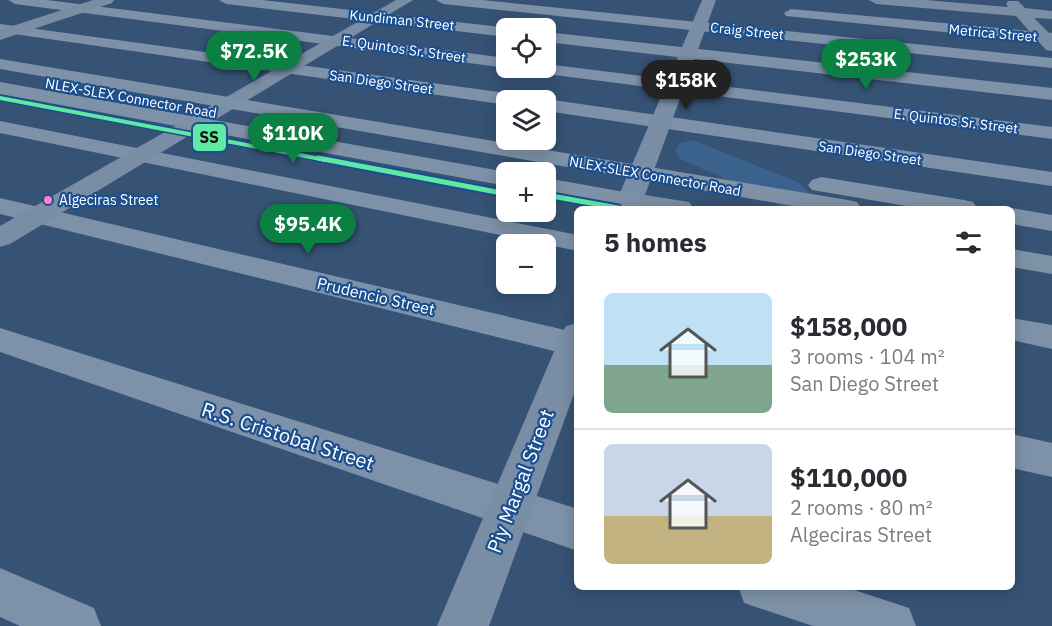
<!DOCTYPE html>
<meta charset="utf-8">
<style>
body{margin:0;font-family:"IBM Plex Sans",sans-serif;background:#f2f2f3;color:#2b2b33;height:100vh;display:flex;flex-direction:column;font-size:22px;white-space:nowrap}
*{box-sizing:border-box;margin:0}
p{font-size:20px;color:#7c7c81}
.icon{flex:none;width:33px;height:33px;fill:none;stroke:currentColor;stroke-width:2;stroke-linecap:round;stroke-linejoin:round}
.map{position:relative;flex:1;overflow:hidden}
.details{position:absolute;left:574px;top:206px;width:441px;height:384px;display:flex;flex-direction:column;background:#fff;border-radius:9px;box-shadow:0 3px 15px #0003}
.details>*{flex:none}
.buttons{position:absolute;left:496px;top:18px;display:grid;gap:12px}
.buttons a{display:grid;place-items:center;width:60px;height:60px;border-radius:9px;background:#fff;box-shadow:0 3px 15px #0003;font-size:30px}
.price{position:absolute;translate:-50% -51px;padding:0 14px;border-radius:21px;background:#0b8043;color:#fff;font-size:20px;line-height:39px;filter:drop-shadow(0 2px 3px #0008)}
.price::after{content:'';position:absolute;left:50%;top:36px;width:18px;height:14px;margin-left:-9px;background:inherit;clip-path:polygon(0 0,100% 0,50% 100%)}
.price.active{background:#222;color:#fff}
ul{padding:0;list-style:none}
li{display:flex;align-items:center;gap:18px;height:150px;padding:0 30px}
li+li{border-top:2px solid #e1e1e2}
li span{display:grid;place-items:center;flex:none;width:168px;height:120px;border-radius:9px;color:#555}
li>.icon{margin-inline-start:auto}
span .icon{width:72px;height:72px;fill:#fffc;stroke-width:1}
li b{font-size:26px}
h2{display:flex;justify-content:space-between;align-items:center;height:72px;padding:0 30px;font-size:26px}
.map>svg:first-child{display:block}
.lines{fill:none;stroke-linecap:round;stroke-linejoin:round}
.river{fill:#3b618d;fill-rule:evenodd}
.street{fill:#7d92a8;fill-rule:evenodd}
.secondary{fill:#798da4;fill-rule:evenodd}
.highway{fill:#7e92a7;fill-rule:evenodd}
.rail-1-far1-casing{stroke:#1b4f8f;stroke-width:7}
.rail-1-casing{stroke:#1b4f8f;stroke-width:9}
.rail-1-far1{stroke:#60e9a3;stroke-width:4}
.rail-1{stroke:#60e9a3;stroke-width:5}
.bus-dot{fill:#ff80c5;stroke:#1b4f8f;stroke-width:2}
.labels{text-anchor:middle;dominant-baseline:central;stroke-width:4.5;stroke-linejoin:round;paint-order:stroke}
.far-street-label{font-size:14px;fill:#fff;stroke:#1b4f8f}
.bus-label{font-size:14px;fill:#fff;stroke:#1b4f8f;text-anchor:start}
.street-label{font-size:16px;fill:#fff;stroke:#1b4f8f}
.near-street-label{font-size:20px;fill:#fff;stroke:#1b4f8f}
.line-badge{stroke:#1b4f8f;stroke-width:2}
.pale-badge-label{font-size:16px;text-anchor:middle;font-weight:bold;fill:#111}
</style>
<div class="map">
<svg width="1052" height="626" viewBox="0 0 1052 626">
<rect width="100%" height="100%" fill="#365274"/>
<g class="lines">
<path class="river" d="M693,140L800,183L823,208H780L772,199L680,159L675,151L680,143Z"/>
<g class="street">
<path d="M8,0H47L507,58V68H509H507L15,4Z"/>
<path d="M219,0H262L511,28H507V37L226,4Z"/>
<path d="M436,0H482L1052,58V68L443,4Z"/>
<path d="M791,9L1052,33V43L786,16L784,13Z"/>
<path d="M0,24L513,94L520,96L523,100H507V105L0,32Z"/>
<path d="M546,32L1052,88V100L546,42Z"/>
<path d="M546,64L1052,127V139L539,73L533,72L530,68H546Z"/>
<path d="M546,99L1052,172V186L546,111V100H541Z"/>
<path d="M0,121L578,235V251L0,133Z"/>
<path d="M0,198L578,333V357L0,214Z"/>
<path d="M1012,318L1052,325V349L1012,340Z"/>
<path d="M0,328L578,509V551L0,352Z"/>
<path d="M1012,434L1052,443V477L1012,468Z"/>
<path d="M0,568L94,608L101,626H20L0,617Z"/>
<path d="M738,586H842L909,608L916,626H813L744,603Z"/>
</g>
<g class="secondary">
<path d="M93,0H114L112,3L0,40V30Z"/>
<path d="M396,0H413L10,244L0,247V226Z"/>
<path d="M702,0H716L645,195L689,202L693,208H585L556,194L552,189L556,184C573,179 604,192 614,207Z"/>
<path d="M869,0H926L1008,7L1006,4L1008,1H1018L1025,8L1052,11V19L1034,18L1052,36V51L1046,50L1016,16L876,4Z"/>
<path d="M578,323V383L489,626H437L561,335L566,326Z"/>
</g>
<g class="highway">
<path d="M0,59L848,200L857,202L861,208H805L0,69Z"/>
<path d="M0,82L507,172H511H507V186L0,94Z"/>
<path d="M821,177L964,200L973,202L977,208H918L812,190L808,185L812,180Z"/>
<path d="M546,178L630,193L639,195L643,201L639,207L628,208L546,194Z"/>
<path d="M1009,208H1012L1052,215V231L1012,224V208Z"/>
<path d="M1012,249L1052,256V274L1012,267Z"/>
</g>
<defs>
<path id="rail-1-far1" d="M0,98L326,160"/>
<g id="rail-1">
<path d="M318,158L507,194"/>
<path d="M546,195L618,208"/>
</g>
</defs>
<use href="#rail-1-far1" class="rail-1-far1-casing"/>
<use href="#rail-1" class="rail-1-casing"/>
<use href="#rail-1-far1" class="rail-1-far1"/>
<use href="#rail-1" class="rail-1"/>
</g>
<circle class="bus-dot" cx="48" cy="200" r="5"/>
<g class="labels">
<g class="far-street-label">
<text transform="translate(402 20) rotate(6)">Kundiman Street</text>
<text transform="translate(747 31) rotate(6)">Craig Street</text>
<text transform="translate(993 33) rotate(5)">Metrica Street</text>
<text transform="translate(404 49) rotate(8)">E. Quintos Sr. Street</text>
<text transform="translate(381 82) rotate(8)">San Diego Street</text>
<text transform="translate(131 98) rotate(10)">NLEX-SLEX Connector Road</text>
<text transform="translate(956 121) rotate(7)">E. Quintos Sr. Street</text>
<text transform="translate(870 153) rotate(8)">San Diego Street</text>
<text transform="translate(655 176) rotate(10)">NLEX-SLEX Connector Road</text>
</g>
<g class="bus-label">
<text x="59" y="200">Algeciras Street</text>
</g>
<g class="street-label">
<text transform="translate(376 296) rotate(13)">Prudencio Street</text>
</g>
<g class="near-street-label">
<text transform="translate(288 436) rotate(18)">R.S. Cristobal Street</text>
<text transform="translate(520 481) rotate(-69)">Piy Margal Street</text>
</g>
</g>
<rect class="line-badge" x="192" y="123" width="35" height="29" rx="6" fill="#60e9a3"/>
<g class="pale-badge-label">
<text x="209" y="143">SS</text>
</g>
</svg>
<div class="buttons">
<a><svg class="icon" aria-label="locate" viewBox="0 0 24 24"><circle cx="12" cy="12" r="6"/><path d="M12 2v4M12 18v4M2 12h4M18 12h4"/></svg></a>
<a><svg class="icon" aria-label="layers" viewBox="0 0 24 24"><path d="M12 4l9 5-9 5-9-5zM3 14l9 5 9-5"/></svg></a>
<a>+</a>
<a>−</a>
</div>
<b class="price" style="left:254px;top:82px">$72.5K</b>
<b class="price" style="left:866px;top:90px">$253K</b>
<b class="price active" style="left:686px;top:111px">$158K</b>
<b class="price" style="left:293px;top:164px">$110K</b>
<b class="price" style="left:308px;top:255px">$95.4K</b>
<section class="details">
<h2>5 homes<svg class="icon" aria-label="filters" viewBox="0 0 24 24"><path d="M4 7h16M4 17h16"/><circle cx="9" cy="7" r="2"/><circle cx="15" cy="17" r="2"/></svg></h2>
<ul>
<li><span style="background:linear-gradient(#bfe0f5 60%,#7fa58c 0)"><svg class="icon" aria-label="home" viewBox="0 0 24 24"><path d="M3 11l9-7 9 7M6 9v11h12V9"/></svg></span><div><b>$158,000</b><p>3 rooms · 104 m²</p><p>San Diego Street</p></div></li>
<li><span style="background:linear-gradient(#c9d6e8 60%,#c2b280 0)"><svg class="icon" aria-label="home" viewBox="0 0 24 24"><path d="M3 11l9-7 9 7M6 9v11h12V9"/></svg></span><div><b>$110,000</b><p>2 rooms · 80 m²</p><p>Algeciras Street</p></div></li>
</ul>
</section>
</div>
